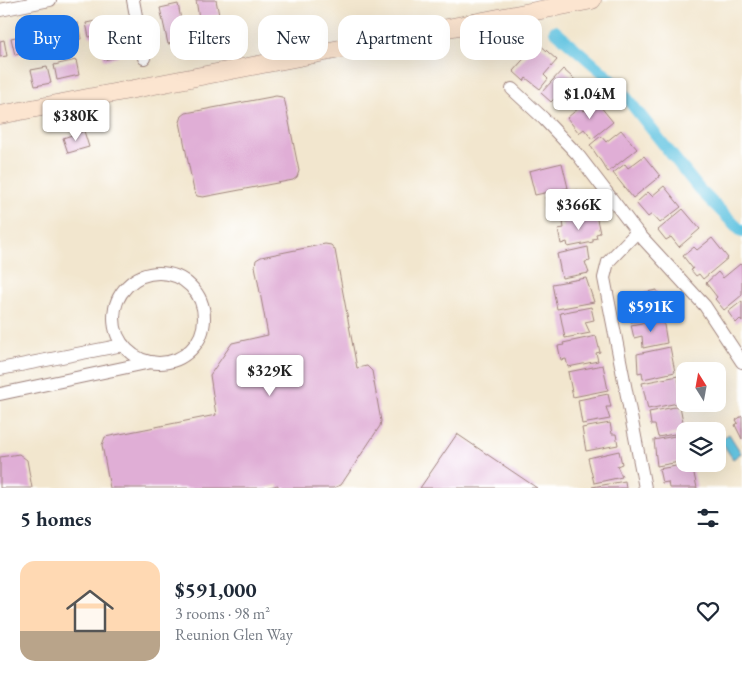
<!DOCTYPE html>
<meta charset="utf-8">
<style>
body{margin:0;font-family:"EB Garamond",serif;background:#f6f6f7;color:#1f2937;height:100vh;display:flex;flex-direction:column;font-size:19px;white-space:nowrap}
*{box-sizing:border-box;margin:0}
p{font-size:16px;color:#747a83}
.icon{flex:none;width:28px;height:28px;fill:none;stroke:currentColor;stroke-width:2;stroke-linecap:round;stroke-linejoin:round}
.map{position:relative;height:488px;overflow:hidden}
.panel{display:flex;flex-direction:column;background:#fff;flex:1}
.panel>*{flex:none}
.top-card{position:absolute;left:15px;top:15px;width:712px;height:45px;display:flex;gap:10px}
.needle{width:32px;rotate:349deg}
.buttons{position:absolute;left:676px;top:362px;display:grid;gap:10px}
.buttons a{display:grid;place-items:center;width:50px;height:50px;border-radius:10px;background:#fff;box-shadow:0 5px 20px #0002;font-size:25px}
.price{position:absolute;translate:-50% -42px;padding:0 11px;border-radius:5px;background:#fff;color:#222;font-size:16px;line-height:32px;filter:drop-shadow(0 1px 2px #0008)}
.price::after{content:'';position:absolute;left:50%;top:30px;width:15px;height:11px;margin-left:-8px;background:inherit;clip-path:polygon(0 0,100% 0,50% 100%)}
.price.selected{background:#1a73e8;color:#fff}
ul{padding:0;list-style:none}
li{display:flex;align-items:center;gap:15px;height:125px;padding:0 20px}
li span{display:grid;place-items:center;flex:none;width:140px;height:100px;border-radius:15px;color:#555}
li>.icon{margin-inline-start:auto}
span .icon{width:60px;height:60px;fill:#fffc;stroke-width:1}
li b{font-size:21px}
h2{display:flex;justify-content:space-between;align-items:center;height:60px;padding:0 20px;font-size:21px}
.tag{padding:0 18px;border-radius:15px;background:#fff;box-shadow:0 5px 20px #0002;font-size:18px;line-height:45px}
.tag.selected{background:#1a73e8;color:#fff}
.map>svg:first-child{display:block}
.water{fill:#63c4e1;stroke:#567286}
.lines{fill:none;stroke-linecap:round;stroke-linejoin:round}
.canal{stroke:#63c4e1;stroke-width:12}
.building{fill:#e0aed6}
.minor-casing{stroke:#9e827c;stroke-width:14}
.secondary-casing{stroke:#9e827c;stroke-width:19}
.minor{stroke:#fff;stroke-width:12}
.secondary{stroke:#fce5d0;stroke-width:18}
</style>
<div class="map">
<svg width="742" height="488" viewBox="0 0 742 488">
<rect width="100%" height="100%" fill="#fff"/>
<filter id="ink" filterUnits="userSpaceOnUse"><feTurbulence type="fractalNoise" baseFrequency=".02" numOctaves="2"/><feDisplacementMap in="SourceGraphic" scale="10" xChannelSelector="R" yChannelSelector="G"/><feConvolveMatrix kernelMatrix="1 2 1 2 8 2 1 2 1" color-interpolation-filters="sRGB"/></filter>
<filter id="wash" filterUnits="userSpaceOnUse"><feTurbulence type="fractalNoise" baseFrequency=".0096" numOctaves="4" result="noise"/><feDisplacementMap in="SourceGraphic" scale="20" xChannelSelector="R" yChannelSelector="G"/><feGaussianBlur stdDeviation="1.12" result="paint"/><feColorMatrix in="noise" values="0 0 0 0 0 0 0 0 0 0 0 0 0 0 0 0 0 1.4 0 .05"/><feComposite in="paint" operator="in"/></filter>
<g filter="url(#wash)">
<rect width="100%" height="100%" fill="#f2e6ce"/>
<path class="water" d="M729,434L741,453L733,459L720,440Z"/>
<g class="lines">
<path class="canal" d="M555,31L614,82L699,189L742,232"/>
</g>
<g id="blocks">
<g class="building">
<path d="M196,0H216L219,15L199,18Z"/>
<path d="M178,4L185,40L168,44L160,8Z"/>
<path d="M111,18L114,33L89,37L86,23Z"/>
<path d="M201,19L205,42L196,43L192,20Z"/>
<path d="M78,23L81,39L55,44L52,30Z"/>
<path d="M39,32L43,49L15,55L11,38Z"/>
<path d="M4,40L7,56L0,57V41Z"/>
<path d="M115,42L118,57L104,60L101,45Z"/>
<path d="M188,42L190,52L177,55L175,44Z"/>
<path d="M538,43L557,60L544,75L548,79L540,89L526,78L524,81L513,71Z"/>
<path d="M76,60L79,75L57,80L54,65Z"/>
<path d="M47,67L51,83L35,86L31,70Z"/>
<path d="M563,69L583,87L568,104L563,100L560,103L555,98L551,102L541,93Z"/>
<path d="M276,96L282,97L285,102L299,171L297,177L293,180L203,197L197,196L194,191L180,122L182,116L186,113Z"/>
<path d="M596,101L613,122L592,139L584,129L579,133L567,118L580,107L584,111Z"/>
<path d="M621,130L637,149L608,172L590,145L601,136L606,142Z"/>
<path d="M84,131L89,147L68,153L63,138Z"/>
<path d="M644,156L660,176L633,198L613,173L625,164L628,168Z"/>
<path d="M562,163L568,188L535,195L529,171Z"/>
<path d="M664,186L681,207L660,223L652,214L648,217L636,203L648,192L652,196Z"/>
<path d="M578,190L580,200L584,199L587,214L550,221L545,197Z"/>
<path d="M683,209L700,229L679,247L671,237L666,240L658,230Z"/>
<path d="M596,215L600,233L596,234L597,238L593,239V242L568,247L567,242L561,244L558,229L564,228L563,222Z"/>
<path d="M712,238L728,258L703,279L699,274L696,276L691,270L693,269L683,256L694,247L697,250Z"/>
<path d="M325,244L331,245L335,250L357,368L367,366L372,371L381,421L380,426L341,485L333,488H278V485L264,488H110L102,445L105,437L216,415L210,375L232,343L268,335L255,266L256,260L261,257Z"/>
<path d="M588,247L590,261L585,262L589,273L562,278L557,254Z"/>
<path d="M740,264L742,266V295L724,310L715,299L717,297L706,283L718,272L723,278Z"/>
<path d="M586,278L594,302L557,309L552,284Z"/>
<path d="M657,290L662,316L631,322L629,309L633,308L631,295Z"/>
<path d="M742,301V322L740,319L736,323L728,312Z"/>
<path d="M591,307L594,320L585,322L590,333L565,338L560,313Z"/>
<path d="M663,319L667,343L643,348L642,336L634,338L631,325Z"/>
<path d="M596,336L600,352L596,353L598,361L568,367L566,359L561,360L558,346L564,345L563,343Z"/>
<path d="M670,347L675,372L643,379L642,372L638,373L637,354Z"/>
<path d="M603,365L608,390L573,397L568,372Z"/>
<path d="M678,376L683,402L648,409L642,383Z"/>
<path d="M608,394L611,407H606L610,419L582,424L578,400Z"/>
<path d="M680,406L685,432L658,437L655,425H651L649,412Z"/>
<path d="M742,416V439L735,425L738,423L736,420Z"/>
<path d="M610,423L612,434H616L618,445L586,451L582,428Z"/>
<path d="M457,434L537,488H420Z"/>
<path d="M685,434V461L657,466L654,440Z"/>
<path d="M619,451L622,464L617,466L622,477L594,483L588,458Z"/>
<path d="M19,454L27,460L32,488H0V457Z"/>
<path d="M687,464H692L697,488H669L668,482L662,483L659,469Z"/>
<path d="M625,481L626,488H593L592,487Z"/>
</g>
</g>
</g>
<g filter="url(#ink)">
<use href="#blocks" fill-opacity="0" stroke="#9e827c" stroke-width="1"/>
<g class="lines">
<defs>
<g id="minor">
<path d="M133,0L144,58"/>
<path d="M0,10L50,0"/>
<path d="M512,89L543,118L578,155L637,232L705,306L742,362"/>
<path d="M637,232L608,262L604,278L645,488"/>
<circle cx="159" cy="318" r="45"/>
<path d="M0,369L123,345"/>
<path d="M0,394L151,362"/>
</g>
<path id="secondary" d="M0,115L592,0"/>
</defs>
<use href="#minor" class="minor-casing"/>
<use href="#secondary" class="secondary-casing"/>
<use href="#minor" class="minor"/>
<use href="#secondary" class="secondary"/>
</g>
</g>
</svg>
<div class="buttons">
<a><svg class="needle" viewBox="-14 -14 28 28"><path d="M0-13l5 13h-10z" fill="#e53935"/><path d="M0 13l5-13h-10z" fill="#747a83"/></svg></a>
<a><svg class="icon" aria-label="layers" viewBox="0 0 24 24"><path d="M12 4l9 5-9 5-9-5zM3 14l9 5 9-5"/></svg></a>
</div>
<b class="price" style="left:590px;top:120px">$1.04M</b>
<b class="price" style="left:76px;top:142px">$380K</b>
<b class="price" style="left:579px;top:231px">$366K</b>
<b class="price selected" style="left:651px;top:333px">$591K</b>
<b class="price" style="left:270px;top:397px">$329K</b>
<div class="top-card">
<a class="tag selected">Buy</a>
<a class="tag">Rent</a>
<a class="tag">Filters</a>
<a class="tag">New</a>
<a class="tag">Apartment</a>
<a class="tag">House</a>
</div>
</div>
<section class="panel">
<h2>5 homes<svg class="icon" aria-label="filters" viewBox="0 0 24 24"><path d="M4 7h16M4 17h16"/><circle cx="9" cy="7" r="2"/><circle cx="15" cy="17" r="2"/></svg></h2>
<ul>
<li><span style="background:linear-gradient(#ffd9b3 70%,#b9a48a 0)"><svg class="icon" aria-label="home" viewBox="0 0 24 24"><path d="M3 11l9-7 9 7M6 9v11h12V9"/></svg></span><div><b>$591,000</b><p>3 rooms · 98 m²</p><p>Reunion Glen Way</p></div><svg class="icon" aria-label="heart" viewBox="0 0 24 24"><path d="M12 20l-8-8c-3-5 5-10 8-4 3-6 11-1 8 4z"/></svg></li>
</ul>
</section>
